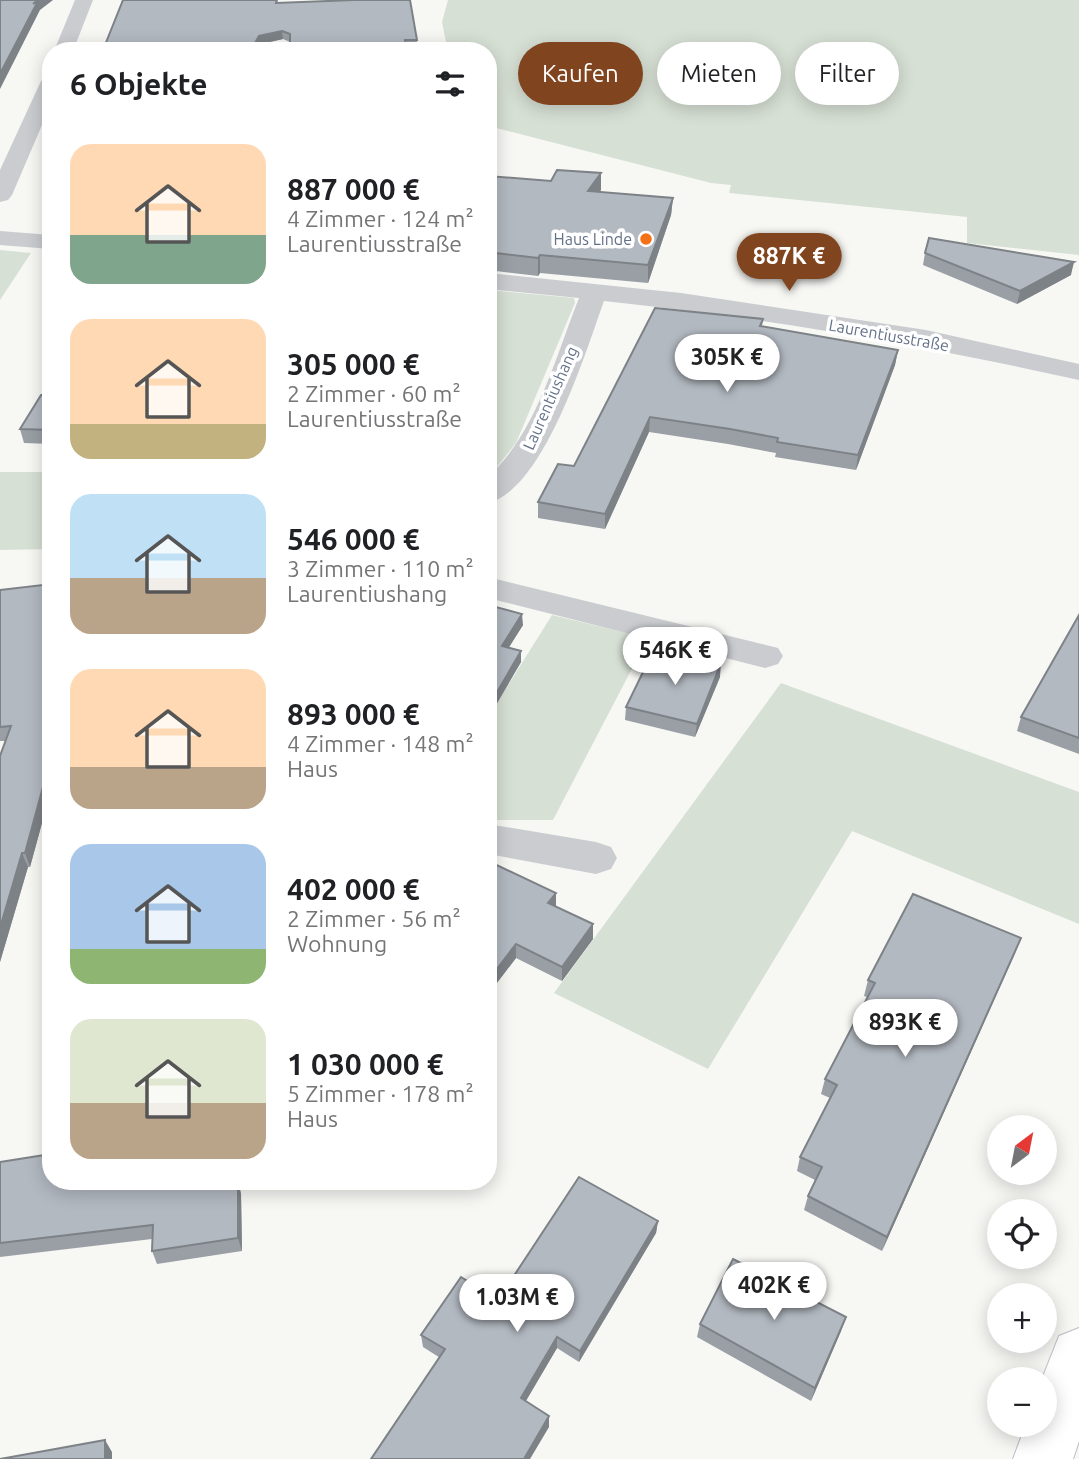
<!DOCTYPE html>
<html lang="de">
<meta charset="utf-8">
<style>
body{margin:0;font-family:Ubuntu,sans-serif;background:#f6f6f6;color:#202124;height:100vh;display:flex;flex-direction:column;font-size:26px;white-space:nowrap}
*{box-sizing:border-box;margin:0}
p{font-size:23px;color:#757577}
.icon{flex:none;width:38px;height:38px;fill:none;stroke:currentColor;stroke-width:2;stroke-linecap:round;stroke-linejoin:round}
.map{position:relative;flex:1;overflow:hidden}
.details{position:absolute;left:42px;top:42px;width:455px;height:1148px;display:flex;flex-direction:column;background:#fff;border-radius:28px;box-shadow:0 4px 18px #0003}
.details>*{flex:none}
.hud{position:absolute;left:518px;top:42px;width:455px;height:63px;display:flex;gap:14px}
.needle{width:46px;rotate:32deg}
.buttons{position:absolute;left:987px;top:1115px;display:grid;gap:14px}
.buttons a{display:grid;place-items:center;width:70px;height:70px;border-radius:50%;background:#fff;box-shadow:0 4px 18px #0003;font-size:35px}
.price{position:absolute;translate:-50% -60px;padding:0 16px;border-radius:24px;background:#fff;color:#222;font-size:23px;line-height:46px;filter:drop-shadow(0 2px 4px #0008)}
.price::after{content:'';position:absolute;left:50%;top:42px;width:21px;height:16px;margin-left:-10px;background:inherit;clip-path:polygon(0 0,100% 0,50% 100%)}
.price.on{background:#80451e;color:#fff}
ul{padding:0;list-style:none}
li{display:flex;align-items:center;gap:21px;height:175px;padding:0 28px}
li span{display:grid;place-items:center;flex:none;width:196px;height:140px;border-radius:21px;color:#555}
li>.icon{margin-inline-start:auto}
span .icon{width:84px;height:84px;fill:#fffc;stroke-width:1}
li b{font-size:30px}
h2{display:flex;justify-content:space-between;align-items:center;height:84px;padding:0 28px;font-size:30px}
.tag{padding:0 24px;border-radius:32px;background:#fff;box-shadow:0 4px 18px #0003;font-size:24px;line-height:63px}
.tag.on{background:#80451e;color:#fff}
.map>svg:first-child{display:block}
.green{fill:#d7e0d5}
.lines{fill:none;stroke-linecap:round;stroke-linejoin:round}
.secondary-casing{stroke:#bbbfc5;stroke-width:2}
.street{fill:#caccd0;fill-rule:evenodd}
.secondary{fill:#fff;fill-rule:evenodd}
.wall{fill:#9a9fa6;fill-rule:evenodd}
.shaded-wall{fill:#7d8287}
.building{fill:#b3b9c1;stroke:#7d8287;stroke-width:2;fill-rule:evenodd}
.poi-dot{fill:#f57116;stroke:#fff;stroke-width:2.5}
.labels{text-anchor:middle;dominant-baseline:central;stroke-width:7;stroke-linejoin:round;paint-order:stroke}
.far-poi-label{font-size:16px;fill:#637188;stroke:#fff;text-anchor:end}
.far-street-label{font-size:16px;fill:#637188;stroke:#fff}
</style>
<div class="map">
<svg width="1079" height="1459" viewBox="0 0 1079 1459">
<rect width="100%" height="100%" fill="#f7f8f4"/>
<g class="green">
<path d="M448,0H1079V255L967,243V217L729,193L731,185L711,183L488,126V51H418L447,47L442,22Z"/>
<path d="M0,250L31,253L0,300Z"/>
<path d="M488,290L574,298L575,303L516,443L488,478Z"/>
<path d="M0,472H51V549L0,550Z"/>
<path d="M552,615L648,638L553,820H488V717Z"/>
<path d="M781,683L1079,792V924L852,831L708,1069L554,993Z"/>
</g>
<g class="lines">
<defs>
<path id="secondary" d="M1079,1328V1441L1073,1459H1013L1026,1424H1045L1042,1379L1059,1336Z"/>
</defs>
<use href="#secondary" class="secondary-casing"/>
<g class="street">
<path d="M75,0H93L73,51H54Z"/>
<path d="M51,75V104L12,195L8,200L0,202V170L41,81Z"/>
<path d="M0,231L51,235V249L0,245Z"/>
<path d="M488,273L681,293L926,330L1079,364V380C922,345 764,318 604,301C586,351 544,490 488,503V477C537,432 555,358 579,298L488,289Z"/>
<path d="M488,577L778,648L783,656L778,664L765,668L488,598Z"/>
<path d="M488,824L596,842L611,847L617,858L611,869L596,874L488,854Z"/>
</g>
<use href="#secondary" class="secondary"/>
</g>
<g class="wall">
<path d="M280,3L417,40V49H407V51H107L105,45ZM283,39L290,42V44L266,43Z"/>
<path d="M601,173V190L599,192L673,198L671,215L648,283L540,273L538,276L488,270V176L551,181Z"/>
<path d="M925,253L1071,275L1017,304L923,265Z"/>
<path d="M763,319L762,327L898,350L895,365L856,470L775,457L776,453L728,444L649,432L605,529L538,518V502L574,466Z"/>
<path d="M51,396V444L24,443L20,429Z"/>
<path d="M51,584V802L48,801L30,867H28L0,962L5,741H0V590Z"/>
<path d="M488,605L523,625L508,648L521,651V662L496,705L488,693Z"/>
<path d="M1079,615V754L1017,731L1021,717Z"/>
<path d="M720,677L695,737L625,720L626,707Z"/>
<path d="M488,861L556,907L593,939L562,981L516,958L493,988L488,986Z"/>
<path d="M1015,953L882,1251L804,1210L808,1196L815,1180L797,1171L800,1157L830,1098L821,1094L825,1079L867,997L864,996L868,980Z"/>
<path d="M0,1162L238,1181L241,1194L242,1251L157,1264L152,1251V1239L0,1257Z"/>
<path d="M658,1221L656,1233L579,1362L557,1348L526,1401L549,1427L423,1347L421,1335L498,1300Z"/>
<path d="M700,1324L841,1331L811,1401L697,1337Z"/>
</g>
<g class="shaded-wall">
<path d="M38,0H53L40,10L0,89V74Z"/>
<path d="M282,31L283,39L260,44L255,43L259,36Z"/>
<path d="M352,46V51H339Z"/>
<path d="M601,173V190L587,208L588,191Z"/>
<path d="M673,198L671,215L648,283V265Z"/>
<path d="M540,255V273L538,276V258Z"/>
<path d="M1074,262L1071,275L1017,304L1020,291Z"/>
<path d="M898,350L895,365L856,470L858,455Z"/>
<path d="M650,417L649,432L605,529V514Z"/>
<path d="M522,614L523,625L503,657L502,646Z"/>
<path d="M521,651V662L496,705V694Z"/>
<path d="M721,663L720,677L695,737L697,724Z"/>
<path d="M43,787L48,801L30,867L25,853Z"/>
<path d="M22,853L28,867L0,962V928Z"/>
<path d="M556,893V907L548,903Z"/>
<path d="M593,924V939L562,981V967Z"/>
<path d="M1021,938L1015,953L882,1251L887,1237Z"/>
<path d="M516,944V958L493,988V974Z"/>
<path d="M238,1181L241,1194L242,1251L238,1238Z"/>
<path d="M658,1221L656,1233L579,1362L580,1351Z"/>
<path d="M846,1317L841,1331L811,1401L815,1388Z"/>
<path d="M557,1337V1348L521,1409V1398Z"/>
<path d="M549,1416V1427L530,1459H524Z"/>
<path d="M105,1440L112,1452V1459H105Z"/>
</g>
<g class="building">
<path d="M0,0H38L33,4L38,1L0,74Z"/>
<path d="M123,0H277L276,3L354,0H410L417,40H405L407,51H352V46L339,51H125L105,45ZM282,31L290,34V44L255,43L259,36Z"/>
<path d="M557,170L601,173L588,191L673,198L648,265L540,255L538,258L488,252V176L551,181Z"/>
<path d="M929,238L1074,262L1020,291L925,253Z"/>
<path d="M655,308L763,319L760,326L898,350L858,455L777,442L778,438L730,429L650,417L605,514L538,502L558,464L574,466Z"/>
<path d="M41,395L51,396V430L20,429Z"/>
<path d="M51,584V789L43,787L25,853H22L0,928V756L11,726L0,727V590Z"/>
<path d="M488,605L522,614L502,646L521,651L496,694L488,683Z"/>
<path d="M1079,615V738L1021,717Z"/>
<path d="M661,650L721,663L697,724L626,707L645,668L652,670Z"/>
<path d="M488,861L556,893L548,903L593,924L562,967L516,944L493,974L488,972Z"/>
<path d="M913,894L1021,938L887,1237L808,1196L822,1167L800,1157L837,1085L825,1079L875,983L868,980Z"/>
<path d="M51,1154V1181H238V1238L152,1251L153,1225L0,1243V1162Z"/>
<path d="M579,1177L658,1221L580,1351L557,1337L521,1398L549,1416L524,1459H371L445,1349L421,1335L461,1277L498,1300Z"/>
<path d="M733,1259L846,1317L815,1388L700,1324Z"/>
<path d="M105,1440V1459H0Z"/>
</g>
<circle class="poi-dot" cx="646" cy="239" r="7"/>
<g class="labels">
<g class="far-poi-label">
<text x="632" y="239">Haus Linde</text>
</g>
<g class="far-street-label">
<text transform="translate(889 335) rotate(10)">Laurentiusstraße</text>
<text transform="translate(550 398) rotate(-66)">Laurentiushang</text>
</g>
</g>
</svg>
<div class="buttons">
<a><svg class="needle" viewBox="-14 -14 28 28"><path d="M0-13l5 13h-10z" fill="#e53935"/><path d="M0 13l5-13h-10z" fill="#757577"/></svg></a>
<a><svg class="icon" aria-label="locate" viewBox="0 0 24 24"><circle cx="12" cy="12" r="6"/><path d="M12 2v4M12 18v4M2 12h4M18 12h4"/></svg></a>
<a>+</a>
<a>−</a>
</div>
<b class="price on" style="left:789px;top:293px">887K €</b>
<b class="price" style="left:727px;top:394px">305K €</b>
<b class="price" style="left:675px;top:687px">546K €</b>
<b class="price" style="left:905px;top:1059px">893K €</b>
<b class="price" style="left:774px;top:1322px">402K €</b>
<b class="price" style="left:517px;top:1334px">1.03M €</b>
<div class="hud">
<a class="tag on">Kaufen</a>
<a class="tag">Mieten</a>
<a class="tag">Filter</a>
</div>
<section class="details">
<h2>6 Objekte<svg class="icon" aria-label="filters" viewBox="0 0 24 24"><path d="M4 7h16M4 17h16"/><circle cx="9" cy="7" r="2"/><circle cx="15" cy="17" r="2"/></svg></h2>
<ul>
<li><span style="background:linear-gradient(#ffd9b3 65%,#7fa58c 0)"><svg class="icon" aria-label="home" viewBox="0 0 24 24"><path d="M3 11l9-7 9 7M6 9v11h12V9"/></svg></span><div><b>887 000 €</b><p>4 Zimmer · 124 m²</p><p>Laurentiusstraße</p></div></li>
<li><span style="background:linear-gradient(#ffd9b3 75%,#c2b280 0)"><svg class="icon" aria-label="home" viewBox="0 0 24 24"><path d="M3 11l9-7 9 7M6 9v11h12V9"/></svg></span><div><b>305 000 €</b><p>2 Zimmer · 60 m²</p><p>Laurentiusstraße</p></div></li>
<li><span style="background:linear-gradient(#bfe0f5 60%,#b9a48a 0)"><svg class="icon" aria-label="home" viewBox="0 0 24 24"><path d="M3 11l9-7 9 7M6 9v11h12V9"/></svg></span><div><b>546 000 €</b><p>3 Zimmer · 110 m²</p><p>Laurentiushang</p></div></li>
<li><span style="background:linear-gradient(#ffd9b3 70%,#b9a48a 0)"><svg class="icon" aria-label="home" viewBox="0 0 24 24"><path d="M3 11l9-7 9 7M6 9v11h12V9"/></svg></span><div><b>893 000 €</b><p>4 Zimmer · 148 m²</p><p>Haus</p></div></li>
<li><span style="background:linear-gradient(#a9c7e8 75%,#8fb573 0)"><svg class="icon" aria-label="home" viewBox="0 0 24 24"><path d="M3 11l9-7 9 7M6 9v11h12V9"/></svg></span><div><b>402 000 €</b><p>2 Zimmer · 56 m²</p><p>Wohnung</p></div></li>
<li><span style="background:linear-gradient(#dfe7d0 60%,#b9a48a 0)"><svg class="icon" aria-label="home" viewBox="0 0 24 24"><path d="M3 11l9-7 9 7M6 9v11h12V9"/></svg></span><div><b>1 030 000 €</b><p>5 Zimmer · 178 m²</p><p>Haus</p></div></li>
</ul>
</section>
</div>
